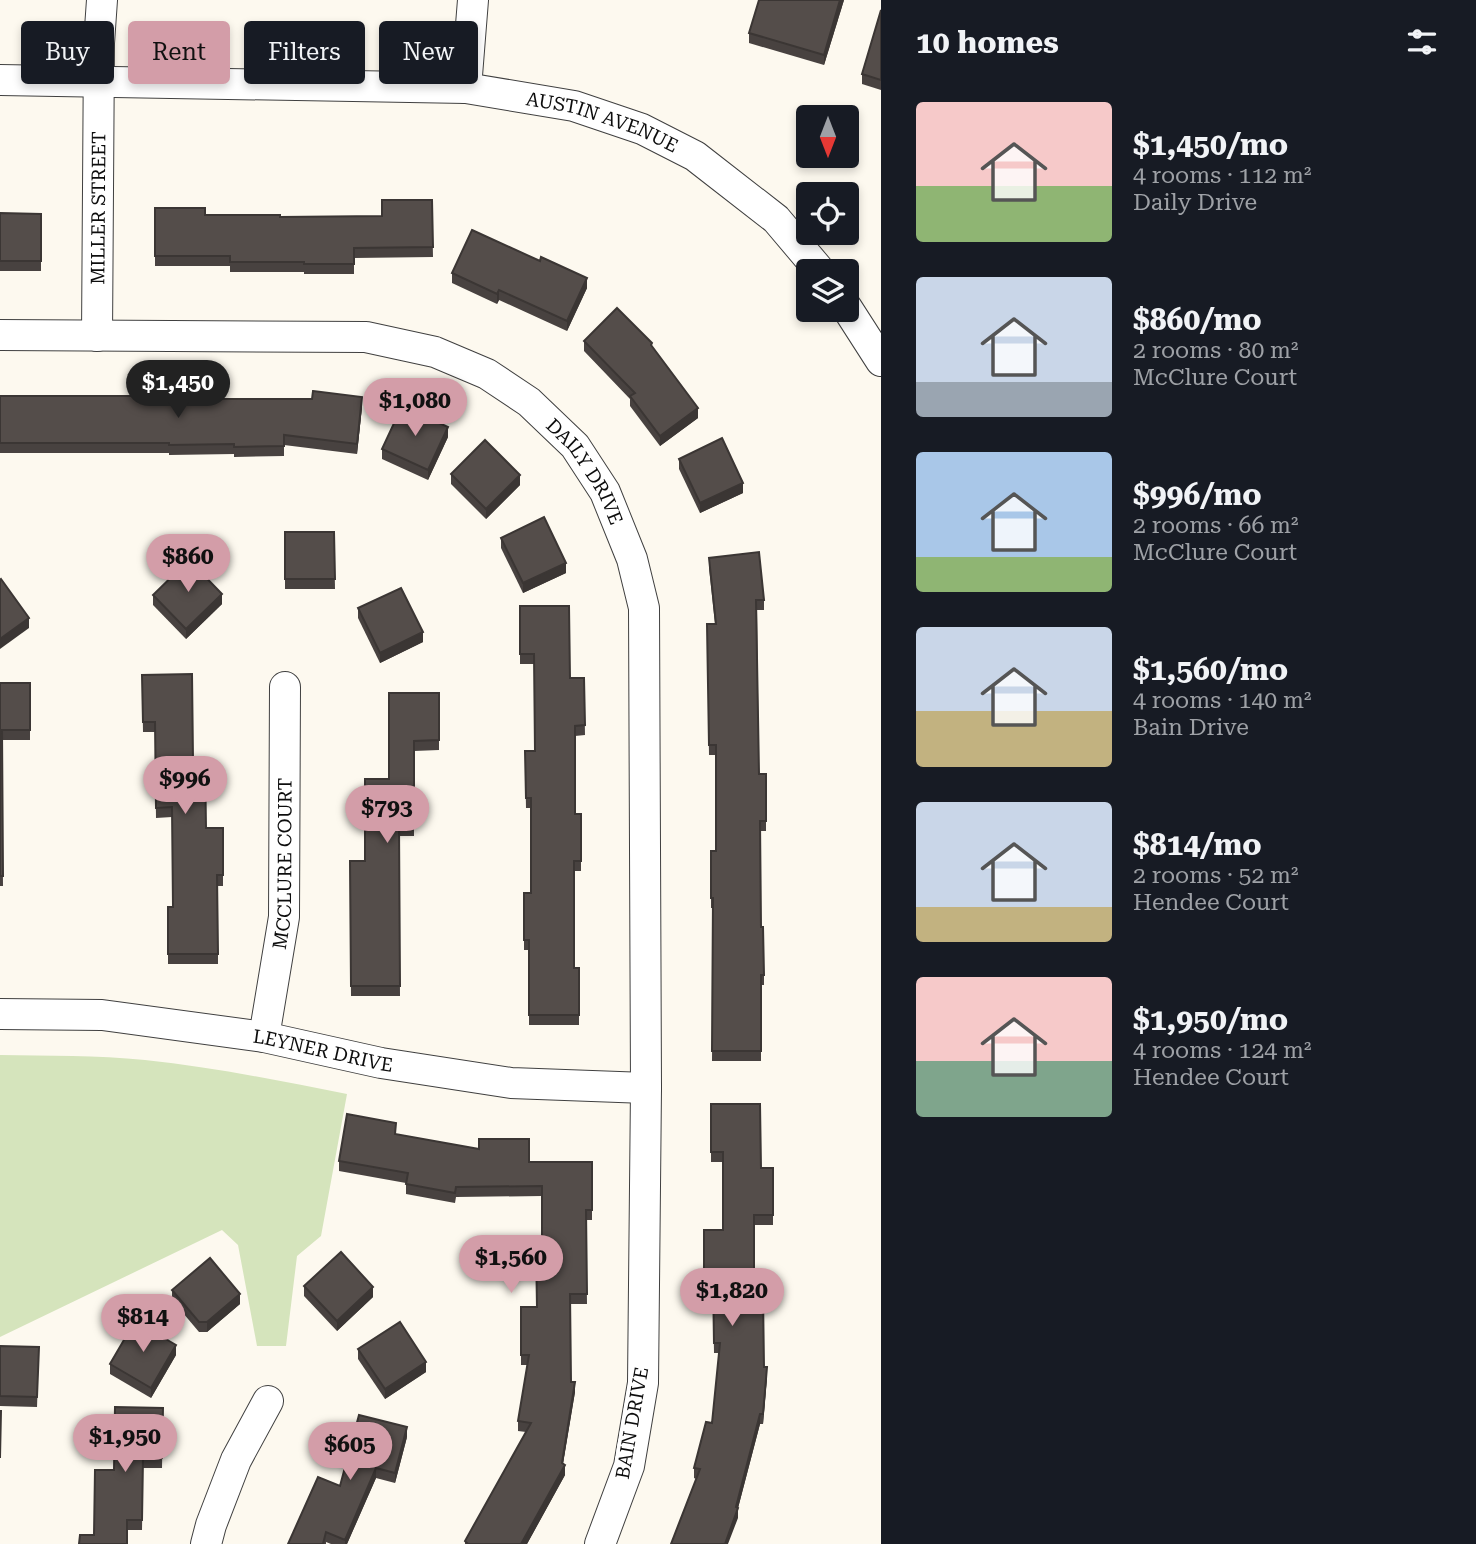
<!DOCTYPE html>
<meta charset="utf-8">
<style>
body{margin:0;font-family:"Roboto Serif",serif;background:#242831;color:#f1f3f6;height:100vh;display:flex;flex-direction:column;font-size:26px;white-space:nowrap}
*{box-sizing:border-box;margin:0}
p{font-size:23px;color:#9ea1a6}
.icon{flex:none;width:38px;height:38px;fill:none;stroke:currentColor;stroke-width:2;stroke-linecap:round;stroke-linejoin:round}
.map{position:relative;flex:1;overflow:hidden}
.side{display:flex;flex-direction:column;background:#171b24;width:595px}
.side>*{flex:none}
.banner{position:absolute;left:21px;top:21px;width:665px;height:63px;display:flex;gap:14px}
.needle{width:46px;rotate:180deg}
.controls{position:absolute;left:796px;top:105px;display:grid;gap:14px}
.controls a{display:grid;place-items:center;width:63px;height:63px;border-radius:7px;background:#171b24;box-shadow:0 4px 10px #0003;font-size:35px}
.price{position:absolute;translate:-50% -60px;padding:0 16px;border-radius:24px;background:#d39da8;color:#111;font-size:23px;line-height:46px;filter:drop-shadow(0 2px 4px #0008)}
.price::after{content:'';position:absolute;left:50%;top:42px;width:21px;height:16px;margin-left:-10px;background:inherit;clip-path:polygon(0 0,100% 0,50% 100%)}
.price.selected{background:#222;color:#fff}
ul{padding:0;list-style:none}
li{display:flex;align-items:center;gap:21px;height:175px;padding:0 35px}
li span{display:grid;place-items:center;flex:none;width:196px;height:140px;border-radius:7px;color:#555}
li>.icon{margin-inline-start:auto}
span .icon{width:84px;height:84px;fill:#fffc;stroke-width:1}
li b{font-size:30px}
h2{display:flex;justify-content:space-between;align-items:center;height:84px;padding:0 35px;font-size:30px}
.chip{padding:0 24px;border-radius:7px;background:#171b24;box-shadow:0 4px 10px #0003;font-size:24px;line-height:63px}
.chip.selected{background:#d39da8;color:#111}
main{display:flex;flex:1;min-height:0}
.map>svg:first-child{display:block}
.green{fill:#d5e4bc}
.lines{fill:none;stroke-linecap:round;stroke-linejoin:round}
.minor-casing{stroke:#404040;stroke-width:32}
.minor{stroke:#fff;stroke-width:30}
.wall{fill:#484240}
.shaded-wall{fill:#3b3634}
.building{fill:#544d4a;stroke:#3b3634;stroke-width:2}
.labels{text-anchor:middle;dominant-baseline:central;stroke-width:7;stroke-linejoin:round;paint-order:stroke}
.street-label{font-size:19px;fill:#0d0d0d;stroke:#fff}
</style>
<main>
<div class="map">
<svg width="881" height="1544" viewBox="0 0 881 1544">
<rect width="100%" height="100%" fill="#fdf9ef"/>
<path class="green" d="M0,1055C48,1056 97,1055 145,1060C213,1067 280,1081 347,1094L321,1236L297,1256L286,1346H257L238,1245L222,1230L0,1337Z"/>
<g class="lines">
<defs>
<g id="minor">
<path id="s1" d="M0,80L466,88L574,106L642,129L695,156L776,219L820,271"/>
<path d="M466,88L473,0"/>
<path d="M847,308L881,361"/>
<path id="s2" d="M0,335L366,337L435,352L487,374L529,402L575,446L605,492L632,559L644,608L646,1088L643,1383L629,1466L600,1544"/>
<path id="s3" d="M97,336L99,43L102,0"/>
<path id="s4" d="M0,1014L102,1015L264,1037L381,1063L511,1083L646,1088"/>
<path id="s5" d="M264,1037L284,917L285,687"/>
<path d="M206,1544L211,1525L236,1460L268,1401"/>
</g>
</defs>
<use href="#minor" class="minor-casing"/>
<use href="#minor" class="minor"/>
</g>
<g class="wall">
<path d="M844,0L824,65L749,43V33Z"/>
<path d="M881,10V90L862,84V74Z"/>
<path d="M432,200L433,257L354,258V274H304V272H230V266H155V208L205,215L280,217L382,216Z"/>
<path d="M0,213L41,214V271H0Z"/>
<path d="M452,273L587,288L567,331L499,300L497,304L452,283Z"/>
<path d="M584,341L652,346L698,418L660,446L630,406V399L584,351Z"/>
<path d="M0,396L219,399L362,407L357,454L284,445V456L234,457V454L169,455V453H0Z"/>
<path d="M448,437L428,480L382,459V449Z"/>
<path d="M679,459L743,493L700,513L679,469Z"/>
<path d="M451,474L520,485L486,519L451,484Z"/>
<path d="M285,532H334L335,589H285Z"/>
<path d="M501,538L566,573L523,593L501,548Z"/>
<path d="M709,558L764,600V610H757L759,774L766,821V831H760L761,927L764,975V985H761V1061H712L713,908H711V851H716V755H709L707,624H715L709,568Z"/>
<path d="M153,595L222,604L186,639L153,605Z"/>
<path d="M520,606L570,678H584L585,735L575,736V814H581V871H574V968H579V1025H529V950H524V893H531V808H526L525,751H535L534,664H520Z"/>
<path d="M358,608L423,642L380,663L358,618Z"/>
<path d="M142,675L193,760L206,828H223V886H218V964H168V907H173L172,817L156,818L155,732H143Z"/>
<path d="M0,683H30V740H2L3,886H0Z"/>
<path d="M439,693V750L414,751V836H399L400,996H351L350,861H365L389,779Z"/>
<path d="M711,1104L761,1168H773V1225H754V1295L764,1367L767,1377L763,1424H760L738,1508V1518L696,1479L694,1478V1468L712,1423L719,1353H714L713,1287H704V1230H723V1162H711Z"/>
<path d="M396,1135L529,1162H592V1220H586L587,1304H570L571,1382L575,1392L563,1464L565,1475L527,1544H465V1541L526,1432L518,1431V1421L527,1365H521V1307H537L542,1247V1196L456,1197L455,1203L406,1194V1183L339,1171V1161Z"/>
<path d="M304,1286L373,1297L337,1331L304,1296Z"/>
<path d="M172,1290L240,1304L207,1332H199L172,1300Z"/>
<path d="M0,1346L39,1347L37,1407L0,1406Z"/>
<path d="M358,1349L426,1372L385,1399L358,1359Z"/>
<path d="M176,1355L151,1398L110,1374V1364Z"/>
<path d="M163,1408L162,1468H143L142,1530H127L94,1535L114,1470Z"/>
<path d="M407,1437L395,1483L376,1478L347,1544H331L326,1542V1544H288L340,1486Z"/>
</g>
<g class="shaded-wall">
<path d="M840,0H844L824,65V55Z"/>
<path d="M587,278V288L567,331V321Z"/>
<path d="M499,290V300L497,304V294Z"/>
<path d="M362,397V407L357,454V444Z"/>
<path d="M698,408V418L660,446V436Z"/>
<path d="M448,427V437L428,480V470Z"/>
<path d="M520,475V485L486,519V509Z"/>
<path d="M743,483V493L700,513V503Z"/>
<path d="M566,563V573L523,593V583Z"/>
<path d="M222,594V604L186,639V629Z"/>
<path d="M29,618V628L0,649V639Z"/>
<path d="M423,632V642L380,663V653Z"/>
<path d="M373,1287V1297L337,1331V1321Z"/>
<path d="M240,1294V1304L207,1332V1322Z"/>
<path d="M176,1345V1355L151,1398V1388Z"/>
<path d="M426,1362V1372L385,1399V1389Z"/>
<path d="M767,1367V1377L763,1424V1414Z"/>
<path d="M575,1382V1392L562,1469L565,1465V1475L527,1544H521L562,1463Z"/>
<path d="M760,1414V1424L737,1512L738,1508V1518L728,1544H725Z"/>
<path d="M407,1427V1437L395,1483V1473Z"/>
<path d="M376,1468V1478L347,1544H345V1540Z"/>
</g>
<g class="building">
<path d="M759,0H840L824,55L749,33Z"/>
<path d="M881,10V80L862,74Z"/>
<path d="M382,200H432L433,247L354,248V264H304V262H230V256H155V208H205V215H280V217L382,216Z"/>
<path d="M0,213L41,214V261H0Z"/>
<path d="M472,230L540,261L541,257L587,278L567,321L499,290L497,294L452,273Z"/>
<path d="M617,308L652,343L651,345L698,408L660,436L630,396L635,393L584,341Z"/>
<path d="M313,391L362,397L357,444L284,435V446L234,447V444L169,445V443H0V396H152V398L219,397V399H312Z"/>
<path d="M402,406L448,427L428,470L382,449Z"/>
<path d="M722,438L743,483L700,503L679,459Z"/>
<path d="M485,440L520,475L486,509L451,474Z"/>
<path d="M544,517L566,563L523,583L501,538Z"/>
<path d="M285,532H334L335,579H285Z"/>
<path d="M759,552L764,600H756L759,774H766V821H760L761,927H763L764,975H761V1051H712L713,898H711V851H716V745H709L707,624H716L709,558Z"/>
<path d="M189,560L222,594L186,629L153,595Z"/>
<path d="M1,579L29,618L0,639V580Z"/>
<path d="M401,588L423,632L380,653L358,608Z"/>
<path d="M520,606H569L570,678H584L585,725L575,726V814H581V861H574V968H579V1015H529V940H524V893H531V798H526L525,751H535L534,654H520Z"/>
<path d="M192,674L193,760H205L206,828H223V875H217L218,954H168V907H173L172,807L156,808L155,722H143L142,675Z"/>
<path d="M0,683H30V730H2L3,876H0Z"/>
<path d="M389,693H439V740L414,741V826H399L400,986H351L350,861H365V779H389Z"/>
<path d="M711,1104H760L761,1168H773V1215H754V1295H763L764,1367H767L763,1414H760L736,1507L738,1508L725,1544H671L700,1469L694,1468L706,1422L712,1423L720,1343H714L713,1277H704V1230H723V1152H711Z"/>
<path d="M347,1114L396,1123L395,1134L479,1149V1139H529V1162H592V1210H586L587,1294H570L571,1382H575L562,1463L565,1465L521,1544H468L465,1541L531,1423L518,1421L529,1355H521V1307H537L536,1247H542V1186L456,1187L455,1193L406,1184L408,1173L339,1161Z"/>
<path d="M341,1252L373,1287L337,1321L304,1286Z"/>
<path d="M210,1258L240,1294L207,1322H199L172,1290Z"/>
<path d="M135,1321L176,1345L151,1388L110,1364Z"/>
<path d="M400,1322L426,1362L385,1389L358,1349Z"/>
<path d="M0,1346L39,1347L37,1397L0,1396Z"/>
<path d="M115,1407L163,1408L162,1458H143L142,1520H127V1544H79L80,1535H94L95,1470H114Z"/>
<path d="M0,1411H1L0,1458Z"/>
<path d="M359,1415L407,1427L395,1473L376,1468L345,1540L326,1532L323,1544H288L318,1477L340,1486Z"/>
</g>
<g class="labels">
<g class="street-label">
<text stroke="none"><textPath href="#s1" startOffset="607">AUSTIN AVENUE</textPath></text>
<text stroke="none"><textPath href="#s3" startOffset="128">MILLER STREET</textPath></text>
<text stroke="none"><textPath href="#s2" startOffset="634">DAILY DRIVE</textPath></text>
<text stroke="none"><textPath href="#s5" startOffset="175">MCCLURE COURT</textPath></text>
<text stroke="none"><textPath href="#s4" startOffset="326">LEYNER DRIVE</textPath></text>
<text transform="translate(632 1423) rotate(-80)">BAIN DRIVE</text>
</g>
</g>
</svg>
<div class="controls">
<a><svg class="needle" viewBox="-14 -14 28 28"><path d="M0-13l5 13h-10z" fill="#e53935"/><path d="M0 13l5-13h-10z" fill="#9ea1a6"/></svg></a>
<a><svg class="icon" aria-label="locate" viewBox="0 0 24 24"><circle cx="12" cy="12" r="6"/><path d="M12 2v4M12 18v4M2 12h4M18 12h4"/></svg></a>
<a><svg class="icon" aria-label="layers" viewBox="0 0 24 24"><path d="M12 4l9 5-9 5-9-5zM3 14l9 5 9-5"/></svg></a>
</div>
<b class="price selected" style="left:178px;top:420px">$1,450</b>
<b class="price" style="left:415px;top:438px">$1,080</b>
<b class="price" style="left:188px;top:594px">$860</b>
<b class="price" style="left:185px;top:816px">$996</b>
<b class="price" style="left:387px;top:845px">$793</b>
<b class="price" style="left:511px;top:1295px">$1,560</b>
<b class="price" style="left:732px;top:1328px">$1,820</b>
<b class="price" style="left:143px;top:1354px">$814</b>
<b class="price" style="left:125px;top:1474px">$1,950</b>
<b class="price" style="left:350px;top:1482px">$605</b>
<div class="banner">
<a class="chip">Buy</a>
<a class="chip selected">Rent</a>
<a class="chip">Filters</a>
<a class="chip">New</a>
</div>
</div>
<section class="side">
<h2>10 homes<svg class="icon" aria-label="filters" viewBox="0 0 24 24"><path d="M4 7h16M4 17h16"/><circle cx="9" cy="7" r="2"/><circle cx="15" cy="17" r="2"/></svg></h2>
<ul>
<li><span style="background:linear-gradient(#f6c9c9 60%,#8fb573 0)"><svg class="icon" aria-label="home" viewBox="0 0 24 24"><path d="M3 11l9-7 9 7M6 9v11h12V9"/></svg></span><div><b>$1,450/mo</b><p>4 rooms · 112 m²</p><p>Daily Drive</p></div></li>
<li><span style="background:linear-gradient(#c9d6e8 75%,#9aa5b1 0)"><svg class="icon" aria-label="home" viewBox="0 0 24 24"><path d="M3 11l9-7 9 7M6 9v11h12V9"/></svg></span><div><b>$860/mo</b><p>2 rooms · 80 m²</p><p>McClure Court</p></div></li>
<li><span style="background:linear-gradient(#a9c7e8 75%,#8fb573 0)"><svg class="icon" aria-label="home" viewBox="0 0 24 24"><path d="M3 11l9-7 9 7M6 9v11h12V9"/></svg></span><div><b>$996/mo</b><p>2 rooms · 66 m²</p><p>McClure Court</p></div></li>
<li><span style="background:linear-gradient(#c9d6e8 60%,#c2b280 0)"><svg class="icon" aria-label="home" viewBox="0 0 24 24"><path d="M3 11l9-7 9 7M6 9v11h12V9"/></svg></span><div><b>$1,560/mo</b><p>4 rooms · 140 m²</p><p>Bain Drive</p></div></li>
<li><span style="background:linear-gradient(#c9d6e8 75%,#c2b280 0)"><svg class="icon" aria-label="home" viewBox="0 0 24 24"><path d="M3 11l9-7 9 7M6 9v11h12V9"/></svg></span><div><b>$814/mo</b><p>2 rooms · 52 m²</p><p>Hendee Court</p></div></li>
<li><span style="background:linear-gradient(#f6c9c9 60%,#7fa58c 0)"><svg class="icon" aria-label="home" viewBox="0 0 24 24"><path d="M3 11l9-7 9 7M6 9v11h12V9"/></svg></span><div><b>$1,950/mo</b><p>4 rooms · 124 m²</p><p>Hendee Court</p></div></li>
</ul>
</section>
</main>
